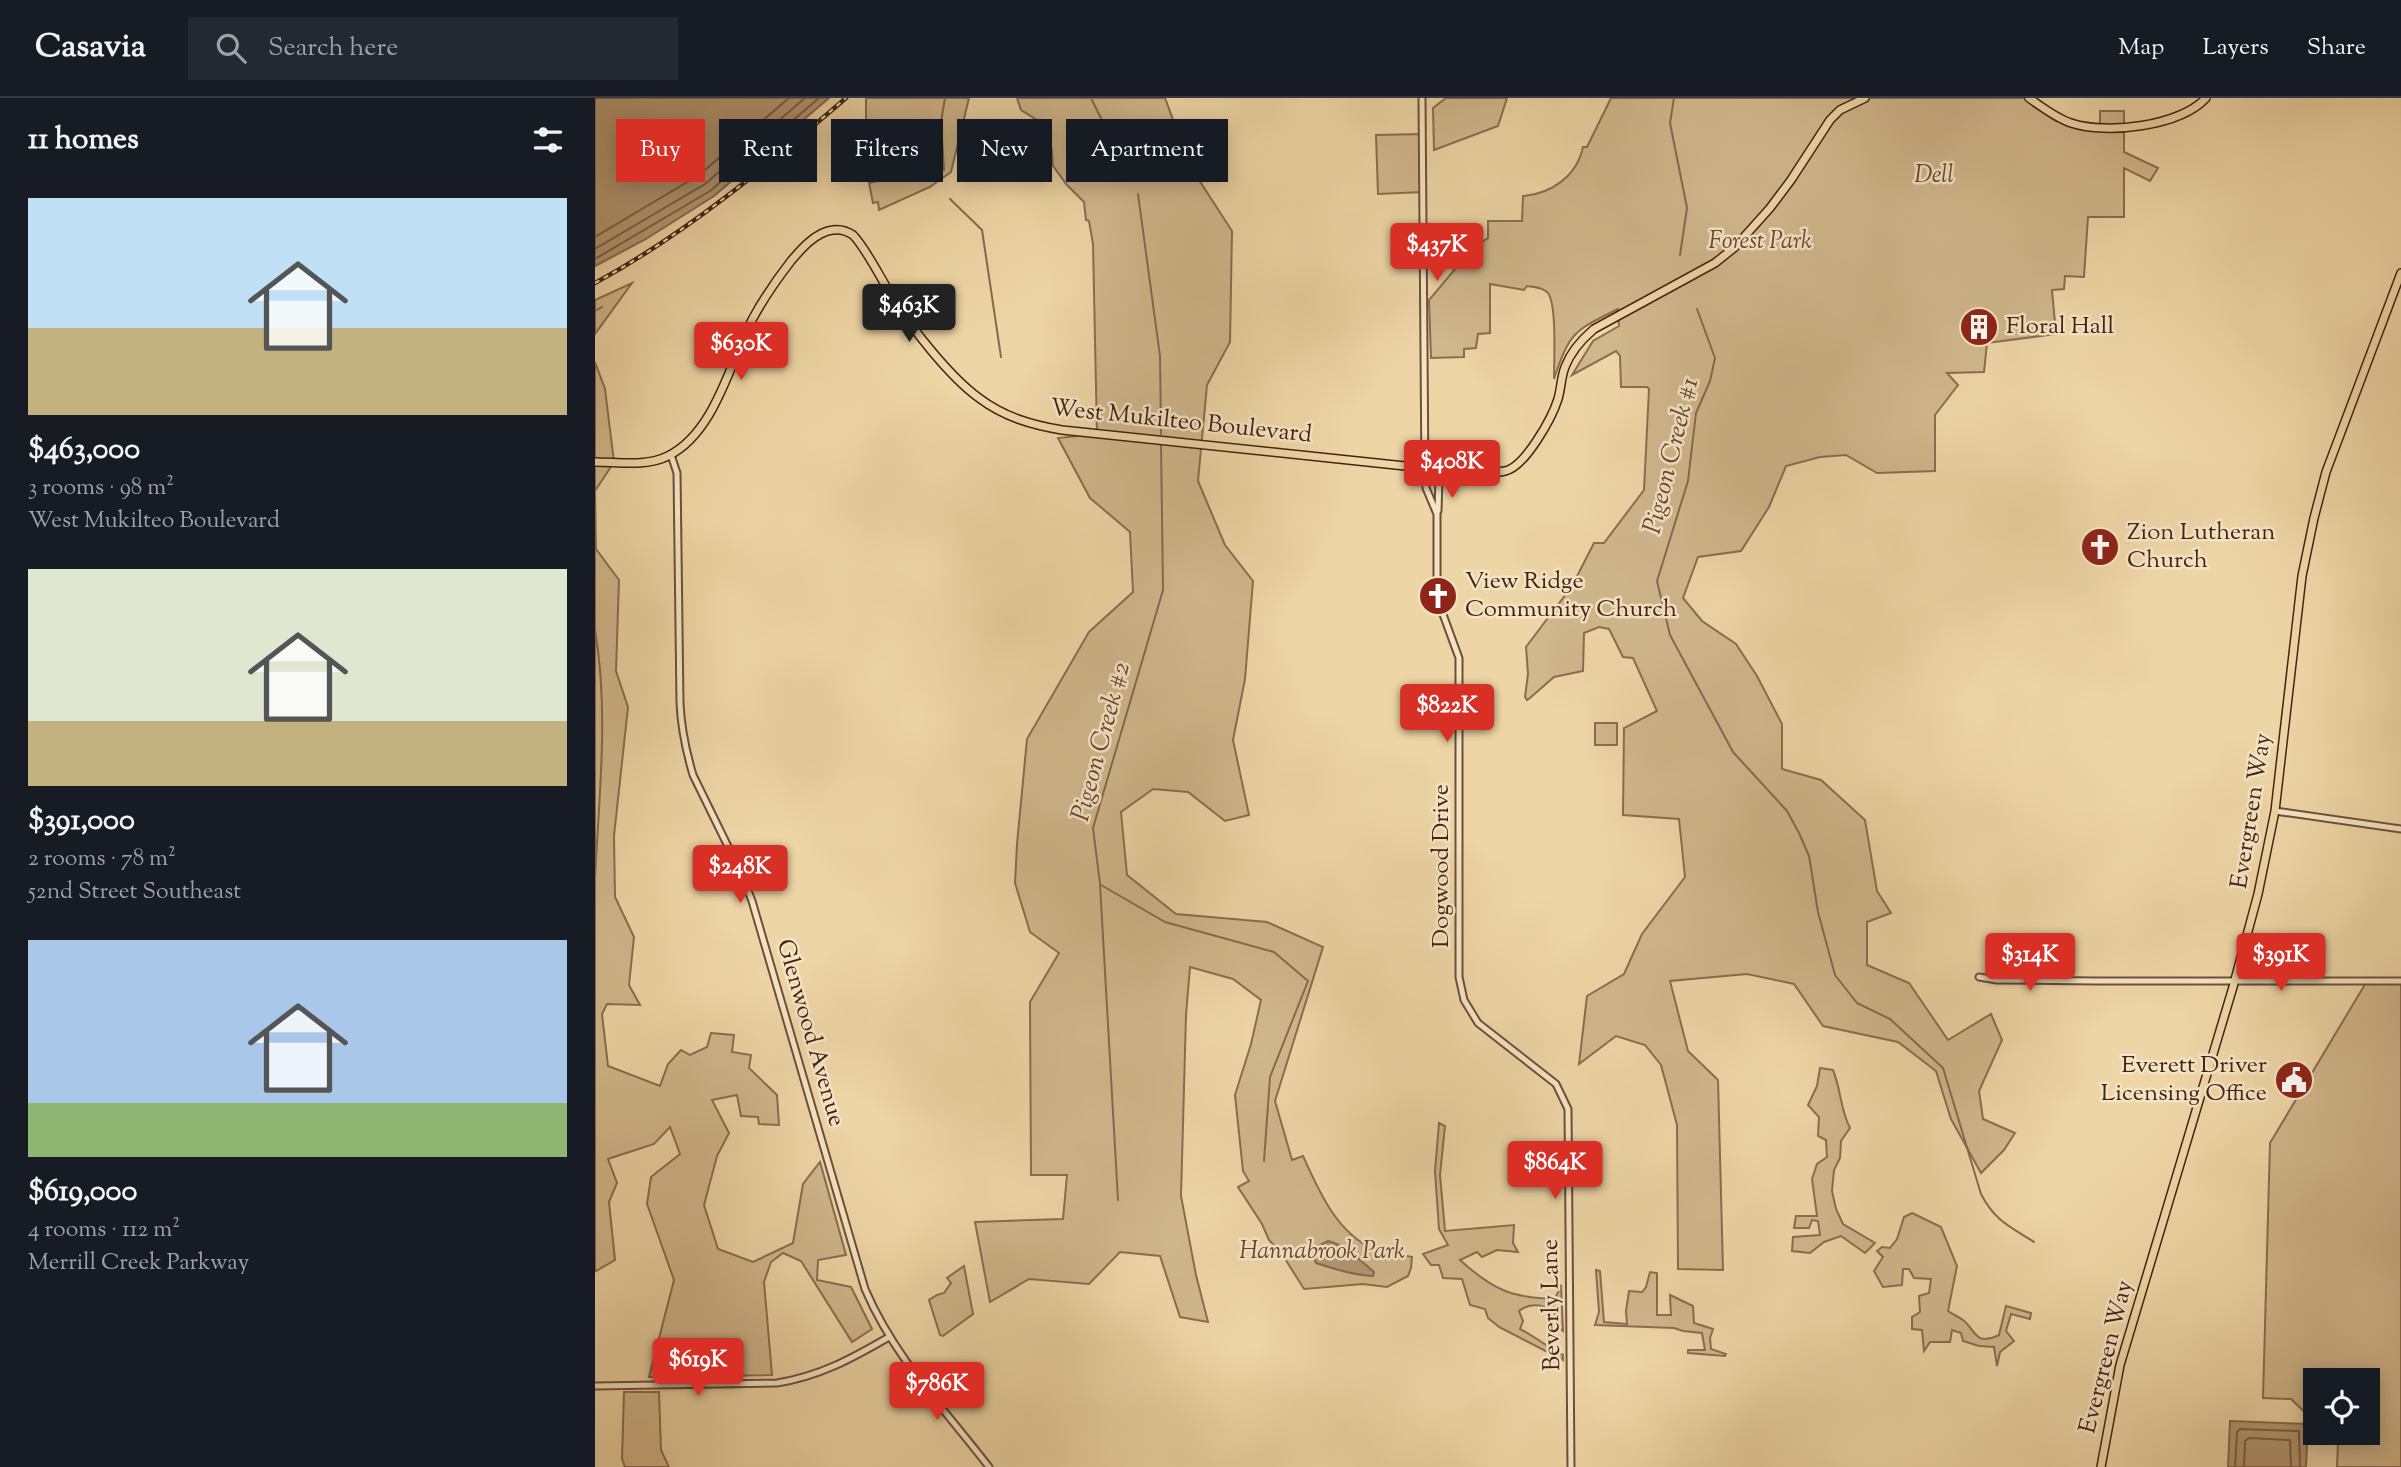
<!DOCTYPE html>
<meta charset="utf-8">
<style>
body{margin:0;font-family:"Sorts Mill Goudy",serif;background:#242831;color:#f1f3f6;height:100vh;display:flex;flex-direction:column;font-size:26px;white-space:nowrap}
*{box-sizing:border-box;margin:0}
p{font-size:23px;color:#9ea1a6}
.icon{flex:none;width:38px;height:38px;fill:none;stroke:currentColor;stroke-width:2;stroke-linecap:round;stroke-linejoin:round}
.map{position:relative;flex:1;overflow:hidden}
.sheet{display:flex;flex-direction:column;background:#171b24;width:595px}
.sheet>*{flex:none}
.hud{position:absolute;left:21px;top:21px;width:665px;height:63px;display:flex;gap:14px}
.fabs{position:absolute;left:1708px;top:1270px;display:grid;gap:14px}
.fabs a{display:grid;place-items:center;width:77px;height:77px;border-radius:0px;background:#171b24;box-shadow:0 4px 18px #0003;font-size:35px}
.price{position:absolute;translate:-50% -60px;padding:0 16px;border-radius:7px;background:#d93025;color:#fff;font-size:23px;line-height:46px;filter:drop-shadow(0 2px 4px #0008)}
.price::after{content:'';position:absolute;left:50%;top:42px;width:21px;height:16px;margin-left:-10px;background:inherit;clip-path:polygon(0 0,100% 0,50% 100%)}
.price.selected{background:#222;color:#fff}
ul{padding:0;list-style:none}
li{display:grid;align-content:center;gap:14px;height:371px;padding:0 28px}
li span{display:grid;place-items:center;height:217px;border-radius:0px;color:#555}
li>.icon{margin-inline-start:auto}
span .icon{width:126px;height:126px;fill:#fffc;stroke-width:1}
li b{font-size:30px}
h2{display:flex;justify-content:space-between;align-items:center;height:84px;padding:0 28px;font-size:30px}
.chip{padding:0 24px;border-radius:0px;background:#171b24;box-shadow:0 4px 18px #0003;font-size:24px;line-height:63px}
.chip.selected{background:#d93025;color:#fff}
header{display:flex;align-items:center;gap:42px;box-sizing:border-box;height:98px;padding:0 35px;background:#171b24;border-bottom:2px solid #363941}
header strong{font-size:33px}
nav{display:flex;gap:38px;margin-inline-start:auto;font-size:24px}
.search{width:490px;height:63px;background:#242831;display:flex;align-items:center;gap:18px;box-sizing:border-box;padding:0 24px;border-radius:0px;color:#9ea1a6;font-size:26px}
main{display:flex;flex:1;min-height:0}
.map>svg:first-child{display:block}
.green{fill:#d1b78c;stroke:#8a6d50;stroke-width:2}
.water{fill:#b49874;stroke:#87694e;stroke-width:2}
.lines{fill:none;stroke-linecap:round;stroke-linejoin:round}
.shore{stroke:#7c5e44;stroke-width:2}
.stream{stroke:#87694e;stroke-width:2}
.minor-casing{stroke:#6e5038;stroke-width:9}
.major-casing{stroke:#432314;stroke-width:10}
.minor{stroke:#f4e4c4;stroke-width:5}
.major{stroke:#eed5a5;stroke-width:7}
.rail-casing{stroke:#432314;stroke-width:4.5}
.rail{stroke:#f4e4c4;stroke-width:2;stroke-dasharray:5;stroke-linecap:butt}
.labels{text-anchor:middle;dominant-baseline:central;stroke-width:5;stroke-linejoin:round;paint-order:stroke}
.park-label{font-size:24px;font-style:italic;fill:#664832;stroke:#f4e4c4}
.poi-label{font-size:24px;fill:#432314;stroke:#f4e4c4;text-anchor:start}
.street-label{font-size:24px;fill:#432314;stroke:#f4e4c4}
.water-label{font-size:26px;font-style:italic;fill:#654631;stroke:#f4e4c4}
</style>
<header>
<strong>Casavia</strong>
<div class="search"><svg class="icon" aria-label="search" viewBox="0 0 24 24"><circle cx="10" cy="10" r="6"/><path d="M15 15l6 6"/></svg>Search here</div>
<nav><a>Map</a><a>Layers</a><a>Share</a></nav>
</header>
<main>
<section class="sheet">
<h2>11 homes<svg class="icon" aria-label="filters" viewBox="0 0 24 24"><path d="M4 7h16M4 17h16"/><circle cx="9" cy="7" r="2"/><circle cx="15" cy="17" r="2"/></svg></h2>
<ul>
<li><span style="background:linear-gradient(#bfe0f5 60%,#c2b280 0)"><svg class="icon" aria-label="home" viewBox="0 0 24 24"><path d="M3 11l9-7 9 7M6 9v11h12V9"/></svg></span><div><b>$463,000</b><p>3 rooms · 98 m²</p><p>West Mukilteo Boulevard</p></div></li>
<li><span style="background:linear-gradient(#dfe7d0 70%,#c2b280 0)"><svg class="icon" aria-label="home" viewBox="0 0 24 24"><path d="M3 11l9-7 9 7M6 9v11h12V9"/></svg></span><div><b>$391,000</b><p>2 rooms · 78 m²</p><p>52nd Street Southeast</p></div></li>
<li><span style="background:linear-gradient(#a9c7e8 75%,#8fb573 0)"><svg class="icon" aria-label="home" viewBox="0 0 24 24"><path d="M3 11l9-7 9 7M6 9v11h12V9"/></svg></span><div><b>$619,000</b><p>4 rooms · 112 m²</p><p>Merrill Creek Parkway</p></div></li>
</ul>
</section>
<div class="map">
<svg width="1806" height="1369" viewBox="0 0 1806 1369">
<rect width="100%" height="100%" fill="#eed5a5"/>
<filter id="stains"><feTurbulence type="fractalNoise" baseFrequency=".00286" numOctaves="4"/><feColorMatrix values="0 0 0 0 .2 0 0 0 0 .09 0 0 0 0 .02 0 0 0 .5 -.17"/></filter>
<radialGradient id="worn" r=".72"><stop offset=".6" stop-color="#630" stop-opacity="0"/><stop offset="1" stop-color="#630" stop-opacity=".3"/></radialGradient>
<g class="green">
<path d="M271,0H374L356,74L335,89L284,112L283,104L278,105L274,85L283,83L282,66L271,65Z"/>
<path d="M422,0H570L595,68L637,133L635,244L612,287L603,383L630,447L658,483L650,581L638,642L654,717L630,723L593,694L558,691L526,714L532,777L581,816L672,824L728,849L680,1003L697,1062L708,1058C723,1091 742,1136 779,1151C791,1155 805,1156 817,1159L816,1170L813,1178L792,1189L768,1186L709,1191L687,1156L674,1142L667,1126L643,1089L654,1083L648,1073L640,997L656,946L666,902L638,881L595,869L591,917L586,1098L601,1177L613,1224L585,1219L565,1158L525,1154L494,1186L434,1181L395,1204L380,1124L468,1121L472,1077H436L435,904L464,855L435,834L420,785L422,746L432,641L494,534L538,494L535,434L495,400L463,340L502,336L498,146L494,123L491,122L489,104L472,87L458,68L457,52L442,22L426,12Z"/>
<path d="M851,0H912L903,28L839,52L838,10Z"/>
<path d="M1016,0H1432L1438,8L1461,23L1505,32V13H1529V54L1563,70L1555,83L1529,70V119H1493L1489,179L1470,178L1469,191L1457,192L1461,236L1392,245L1389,274L1352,275L1363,287L1340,317V373L1282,375L1251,357L1225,359L1191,368L1174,409L1146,453L1103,459L1088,500L1107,523L1141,546L1162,578L1187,626V671L1226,682L1270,722L1282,793L1296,815L1272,824V867L1314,885L1353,942L1396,916L1407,942L1384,993L1388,1021L1420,1035L1409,1052L1386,1075L1356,1021L1341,973L1303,944L1228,928L1199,886L1152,876L1075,883L1093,953L1123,982L1128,1172L1083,1171L1082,1027L1066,967L1050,947L1021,938L984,966L992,898L1029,876L1047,836L1090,779L1084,721L1028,717L1029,630L1062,613L1038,560L1028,559L1014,531L1004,529L989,535L988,573L959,579L935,600L932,602L930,599L933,576L931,549L977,488L999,445H1009L1049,392L1054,291L1052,289H1026L1025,258L1021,253L977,277L998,243L1024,228L1023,211C979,233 975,233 959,281C959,264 962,207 953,195C948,189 939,189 932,188L929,192L895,186V235L883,236L881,250L869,251V259L836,260L834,202L866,164L871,155L893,140V123H927L928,98C956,96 982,78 988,49H992Z"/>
<path d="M827,36L828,94L783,96L781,37Z"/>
<path d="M37,185L0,236V202Z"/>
<path d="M0,264L10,291L19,364L0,393L1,451L24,482L21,573L33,609L19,738L20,799L39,839L34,887L45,907L12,906L7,916L13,968L65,988L73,966L86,952L95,957L112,949L116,935L139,937L137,954L156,957L154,970L182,997L184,1027L164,1026L163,1019L146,1018L142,997L117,1002L134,1035L122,1058L109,1107L123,1151L158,1164L198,1145L208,1086L225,1064L251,1157L223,1162L222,1182L256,1189L277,1231L257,1244L206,1163L188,1155L176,1164L169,1184L177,1277L54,1279L79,1182L52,1106L56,1079L85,1056L75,1029L59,1046L13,1061L22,1085L14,1104L20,1162L1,1173L0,1171Z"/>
<rect x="1000" y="625" width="22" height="22"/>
<path d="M1772,883H1806V1369H1742L1743,1345L1732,1335H1773V1283H1720V1324L1696,1301L1668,1300L1675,1045Z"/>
<path d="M1225,970L1238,972C1246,991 1245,1011 1255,1030L1246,1043L1245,1060L1239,1072L1237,1093L1241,1111L1248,1126L1280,1145L1270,1155L1246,1138L1229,1144L1215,1155L1197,1153L1198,1139L1225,1137L1223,1123L1217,1122L1214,1130H1199L1201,1118H1222L1217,1081L1222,1066L1232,1059L1231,1042L1223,1038L1224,1019L1213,1007L1222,988Z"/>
<path d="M844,1025L850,1028L845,1077L850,1133L919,1127L918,1145L923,1154L902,1152L887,1159L882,1154L865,1162C897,1191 916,1200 960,1201L966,1187L968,1233L964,1230L959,1213C948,1207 935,1204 924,1213L928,1223L925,1231C941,1239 952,1249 968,1257V1262L904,1229L893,1220L890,1211L875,1207L867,1181L848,1180L844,1167H836L828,1156L853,1147L844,1131L840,1073Z"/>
<path d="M1317,1115L1346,1129L1362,1168L1353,1213C1357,1216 1364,1219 1368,1222C1382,1234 1380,1248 1404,1237L1411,1208L1436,1215L1435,1221L1416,1216L1411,1233L1419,1243L1405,1254L1402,1268L1399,1249L1384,1248L1368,1243L1366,1235L1357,1232L1355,1244H1335L1329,1253L1327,1232L1317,1231V1219L1325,1214L1324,1198L1334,1195L1336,1181L1319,1180L1314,1171H1308L1307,1187L1288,1189L1279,1173L1288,1159L1282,1153L1287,1149L1295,1150L1302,1141L1309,1119Z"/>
<path d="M369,1168L378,1216L348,1238L345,1237L334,1202L342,1197L349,1195L356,1185L352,1180Z"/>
<path d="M1001,1172L1005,1173L1009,1224L1032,1226L1031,1213L1034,1193L1047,1194L1051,1189L1055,1174L1062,1175V1217H1076L1075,1197L1098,1208L1099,1225L1118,1231L1115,1240L1116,1251L1131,1256L1130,1258L1093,1255V1252H1110L1107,1235L1088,1233L1079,1230L1000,1227L1004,1214Z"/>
<path d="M29,1294H64L66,1352L74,1369H30L27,1361Z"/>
</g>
<g class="water">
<path d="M0,0H234L119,98L51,141L0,168Z"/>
<path d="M733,1143C750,1147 766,1163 779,1174L778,1178C758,1177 740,1171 721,1165L719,1159L723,1148Z"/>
<path d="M1635,1323L1713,1326L1711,1369H1633Z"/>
</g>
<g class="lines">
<g class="shore">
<path d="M0,139L104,77L194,0"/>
<path d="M0,151L110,86L210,0"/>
<path d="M0,161L115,93L224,0"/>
<path d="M1640,1369L1642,1334L1645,1331L1704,1333L1705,1369"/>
<path d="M1649,1369L1650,1343L1654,1340L1695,1342L1696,1369"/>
</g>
<g class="stream">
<path d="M496,0L528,65"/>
<path d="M1079,0L1075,25L1092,110L1085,157"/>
<path d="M349,72L346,24L350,0"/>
<path d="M543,96L565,258L566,336"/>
<path d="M355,101L387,132L406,259"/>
<path d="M1102,211L1120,260L1115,283L1101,315L1093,383L1062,483L1075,537L1138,654L1192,713L1204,735L1214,758L1223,814L1240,877L1262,905L1295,921L1348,970L1386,1096C1400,1123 1414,1128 1439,1144"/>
<path d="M0,213L7,209"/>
<path d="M0,532C14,613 4,698 0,780"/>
<path d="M506,787L570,824L679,854L713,883L675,979L669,1063"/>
<path d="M523,1102L505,786L498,730L568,492L566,346"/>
</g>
<defs>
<g id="minor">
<path d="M827,0L830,380L831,390L842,416V500L864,560V879L869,902L883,925L961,986L973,1011L976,1369"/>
<path d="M76,357L82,375L85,605C86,630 91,653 98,677L147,777L157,803L270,1191C299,1259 350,1312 394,1369"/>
<path d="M843,413L844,381L851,373"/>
<path d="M1680,713L1806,731"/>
<path d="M1384,879L1402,882L1501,883H1806"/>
<path d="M0,1288L182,1285C225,1278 256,1261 294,1239"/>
</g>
<g id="major">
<path d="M1434,0C1447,9 1461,20 1476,25C1512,37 1585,28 1611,0"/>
<path d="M0,364C24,364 51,369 73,358C121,334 135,263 158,220C169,200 182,181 196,163C207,150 221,134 238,132C245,131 252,133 258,137C271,150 287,183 298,200C317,231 355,279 384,300C409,319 437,327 467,332L829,370C855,372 885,378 910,373C930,369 957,320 963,301C966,291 966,279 970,269C976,253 986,242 999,231L1120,165L1140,149L1175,110L1196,82L1235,22L1245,12L1270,0"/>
<path d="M1506,1369L1525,1267L1638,889L1663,796L1680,713L1707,478L1719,420L1731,374L1806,175"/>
</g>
</defs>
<use href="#minor" class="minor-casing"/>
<use href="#major" class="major-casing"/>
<use href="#minor" class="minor"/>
<use href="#major" class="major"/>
<defs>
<path id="rail" d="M0,185C92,135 172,68 251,0"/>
</defs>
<use href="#rail" class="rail-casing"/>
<use href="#rail" class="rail"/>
</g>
<defs>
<symbol id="building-disc" viewBox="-11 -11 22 22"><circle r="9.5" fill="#8f2418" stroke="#f4e4c4"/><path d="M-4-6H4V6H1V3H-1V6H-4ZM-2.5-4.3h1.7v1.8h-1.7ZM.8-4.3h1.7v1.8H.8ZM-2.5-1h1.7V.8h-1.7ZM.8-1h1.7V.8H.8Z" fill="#fff"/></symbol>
<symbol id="church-disc" viewBox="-11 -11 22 22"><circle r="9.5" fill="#8f2418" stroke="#f4e4c4"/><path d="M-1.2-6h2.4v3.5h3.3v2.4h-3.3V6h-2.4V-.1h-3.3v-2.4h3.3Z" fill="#fff"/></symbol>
<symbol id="civic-disc" viewBox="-11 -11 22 22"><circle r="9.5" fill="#8f2418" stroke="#f4e4c4"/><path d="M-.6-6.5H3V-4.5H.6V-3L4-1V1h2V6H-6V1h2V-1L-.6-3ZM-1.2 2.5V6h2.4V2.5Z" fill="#fff"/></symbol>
</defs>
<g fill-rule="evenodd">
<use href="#building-disc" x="1362" y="207" width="44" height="44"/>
<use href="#church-disc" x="1483" y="427" width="44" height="44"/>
<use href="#church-disc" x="821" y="476" width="44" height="44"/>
<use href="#civic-disc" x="1677" y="960" width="44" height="44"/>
</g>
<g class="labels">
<g class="park-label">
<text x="1339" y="78">Dell</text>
<text x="1165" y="144">Forest Park</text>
<text x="727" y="1154">Hannabrook Park</text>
</g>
<g class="poi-label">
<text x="1411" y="229">Floral Hall</text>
<text x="1532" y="435">Zion Lutheran<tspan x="1532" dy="28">Church</tspan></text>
<text x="870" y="484">View Ridge<tspan x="870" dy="28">Community Church</tspan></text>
<text x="1672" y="968" text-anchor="end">Everett Driver<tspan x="1672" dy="28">Licensing Office</tspan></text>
</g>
<g class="street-label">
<text transform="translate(586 324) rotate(6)">West Mukilteo Boulevard</text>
<text transform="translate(1657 713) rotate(-81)">Evergreen Way</text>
<text transform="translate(847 768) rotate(-90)">Dogwood Drive</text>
<text transform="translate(215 935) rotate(74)">Glenwood Avenue</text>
<text transform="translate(957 1207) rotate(-91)">Beverly Lane</text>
<text transform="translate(1512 1259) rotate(-76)">Evergreen Way</text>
</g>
<g class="water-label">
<text transform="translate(1077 358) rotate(-76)">Pigeon Creek #1</text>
<text transform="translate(507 644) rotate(-75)">Pigeon Creek #2</text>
</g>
</g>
<rect width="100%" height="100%" filter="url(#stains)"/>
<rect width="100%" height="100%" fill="url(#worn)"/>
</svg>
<div class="fabs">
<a><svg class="icon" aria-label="locate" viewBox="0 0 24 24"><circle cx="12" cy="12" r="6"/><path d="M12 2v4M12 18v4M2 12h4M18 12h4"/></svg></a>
</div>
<b class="price" style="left:842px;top:185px">$437K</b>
<b class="price selected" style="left:314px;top:246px">$463K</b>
<b class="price" style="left:146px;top:284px">$630K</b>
<b class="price" style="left:857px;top:402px">$408K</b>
<b class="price" style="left:852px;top:646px">$822K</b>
<b class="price" style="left:145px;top:807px">$248K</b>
<b class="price" style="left:1435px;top:895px">$314K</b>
<b class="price" style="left:1686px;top:895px">$391K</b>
<b class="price" style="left:960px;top:1103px">$864K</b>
<b class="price" style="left:103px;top:1300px">$619K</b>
<b class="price" style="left:342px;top:1324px">$786K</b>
<div class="hud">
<a class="chip selected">Buy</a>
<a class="chip">Rent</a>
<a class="chip">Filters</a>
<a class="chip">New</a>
<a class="chip">Apartment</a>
</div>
</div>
</main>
